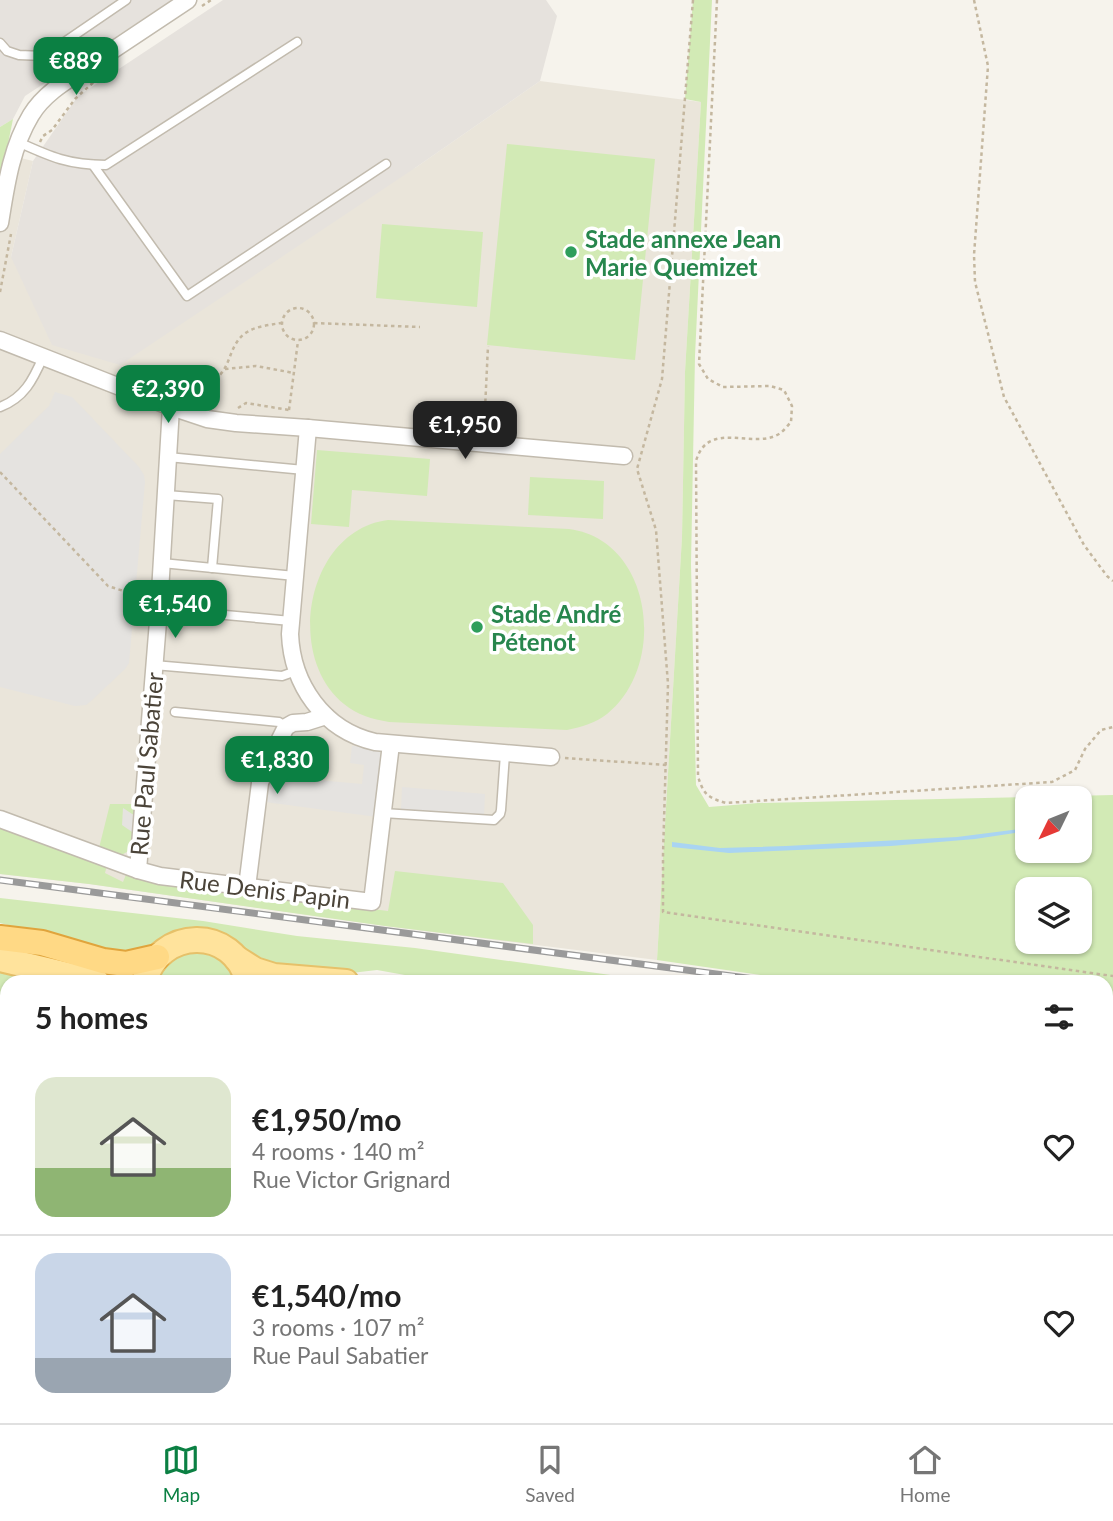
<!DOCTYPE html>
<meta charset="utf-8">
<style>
body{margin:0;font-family:Lato,sans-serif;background:#f6f6f6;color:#222;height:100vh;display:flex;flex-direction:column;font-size:26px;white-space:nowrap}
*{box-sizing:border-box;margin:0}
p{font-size:23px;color:#767676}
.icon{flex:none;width:38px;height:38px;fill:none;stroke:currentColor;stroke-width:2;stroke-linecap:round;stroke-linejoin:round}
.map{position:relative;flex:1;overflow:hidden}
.side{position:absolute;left:0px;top:975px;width:1113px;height:450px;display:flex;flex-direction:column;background:#fff;border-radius:21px 21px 0 0;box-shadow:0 2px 5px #0004}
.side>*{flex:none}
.needle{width:46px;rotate:227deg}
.controls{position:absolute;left:1015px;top:786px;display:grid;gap:14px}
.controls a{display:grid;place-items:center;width:77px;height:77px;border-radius:14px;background:#fff;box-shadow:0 2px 5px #0004;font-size:35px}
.price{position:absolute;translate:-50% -60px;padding:0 16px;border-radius:14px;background:#0b8043;color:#fff;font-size:23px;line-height:46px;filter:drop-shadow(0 2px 4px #0008)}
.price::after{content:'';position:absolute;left:50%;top:42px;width:21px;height:16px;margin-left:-10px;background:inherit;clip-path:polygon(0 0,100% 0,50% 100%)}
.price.current{background:#222;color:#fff}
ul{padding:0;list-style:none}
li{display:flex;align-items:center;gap:21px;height:175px;padding:0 35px}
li+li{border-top:2px solid #e0e0e0}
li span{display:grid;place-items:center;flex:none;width:196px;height:140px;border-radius:21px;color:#555}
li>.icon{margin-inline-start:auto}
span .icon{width:84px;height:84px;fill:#fffc;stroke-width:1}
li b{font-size:30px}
h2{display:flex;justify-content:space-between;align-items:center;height:84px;padding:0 35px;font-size:30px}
.menu{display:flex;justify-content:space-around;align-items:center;height:98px;border-top:2px solid #e0e0e0;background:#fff;font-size:19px;color:#767676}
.menu a{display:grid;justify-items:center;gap:4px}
.menu .current{color:#0b8043}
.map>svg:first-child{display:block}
.residential{fill:#eae5da}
.industrial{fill:#e6e2dd}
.green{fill:#d2eab5;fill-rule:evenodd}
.parking{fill:#e5e3e0}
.water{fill:#a9d4f2}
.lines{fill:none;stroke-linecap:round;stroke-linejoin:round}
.service-casing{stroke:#c2bbae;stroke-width:11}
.minor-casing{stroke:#c2bbae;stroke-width:19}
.primary-casing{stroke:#e6c16a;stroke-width:28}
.trunk-casing{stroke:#e0a43c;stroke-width:28}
.path{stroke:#c4b79f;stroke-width:2.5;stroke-dasharray:3.5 3.5;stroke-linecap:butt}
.service{stroke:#fff;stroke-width:8}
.minor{stroke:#fff;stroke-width:16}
.primary{stroke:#ffe39c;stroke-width:24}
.trunk{stroke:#ffd985;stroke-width:24}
.rail-casing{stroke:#9a9a9a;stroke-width:7}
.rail{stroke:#fff;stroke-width:4.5;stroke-dasharray:13;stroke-linecap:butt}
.leisure-dot{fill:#2e9e5b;stroke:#fff;stroke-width:2.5}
.labels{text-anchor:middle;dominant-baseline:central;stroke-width:7;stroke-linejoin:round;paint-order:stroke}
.leisure-label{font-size:24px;font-weight:bold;fill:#27864d;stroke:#fff;text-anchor:start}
.street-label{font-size:24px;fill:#4b4439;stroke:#fff}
</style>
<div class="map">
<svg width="1113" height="1423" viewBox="0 0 1113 1423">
<rect width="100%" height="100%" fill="#f6f3ec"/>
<g class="residential">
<path d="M540,81L701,102L685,372L682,537L657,960L400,928L89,884L0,874V153L33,161L11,257L415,168Z"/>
<path d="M0,996L7,998V1418H1106V1304L1113,1305V1423H0Z"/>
</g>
<g class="industrial">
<path d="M0,0H172L25,96L13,119L0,127Z"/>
<path d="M223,0H546L557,16L540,81L415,168L120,365L52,345L11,257L33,161L78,96Z"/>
</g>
<g class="green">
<path d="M693,0H712L695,356L691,564L696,785L709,807L758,803L1113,795V1022L1106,1021V982H809L657,960L682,537L685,372L701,102L685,99ZM1027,798H1080V850H1027ZM1027,889H1080V942H1027Z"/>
<path d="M13,119L0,183V127Z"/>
<path d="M507,144L655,159L635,360L487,345Z"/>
<path d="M382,224L483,232L477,307L376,298Z"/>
<path d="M317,450L430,459L427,496L352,490L349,527L311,524Z"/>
<path d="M530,477L604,481L603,519L528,515Z"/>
<path d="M388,520L569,529C653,540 668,665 607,714C595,723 582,727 567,730L389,722C372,719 357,715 344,704C284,656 307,530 388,520Z"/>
<path d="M110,804H135V816L124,809C127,816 134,827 135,835C136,846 126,857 114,855C109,854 103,850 99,848Z"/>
<path d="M0,827L107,865L105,873L123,882L127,872L160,882L388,911L395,871L503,883L533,925V944L385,926L89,884L0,874Z"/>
<path d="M0,898L203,921L297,936L415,948L661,982H444L377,970L343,974L272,971L225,935L206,928H189L172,932L141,951L129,955L88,946L0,923Z"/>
<path d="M193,952C213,953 228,963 235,982H157C165,964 174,956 193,952Z"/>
<path d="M0,968L80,982H7V996L0,995Z"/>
<path d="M1106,1040L1113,1041V1071L1106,1070Z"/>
<path d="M1106,1095L1113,1097V1141L1106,1140Z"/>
<path d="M1106,1201L1113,1202V1305L1106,1304Z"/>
</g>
<g class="parking">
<path d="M55,392L72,397L139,467L144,475L145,482L129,663L125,669L90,702L86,705L75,706L0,687V454L49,406Z"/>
<path d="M352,746L374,748L379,751L383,756L377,817L258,801L262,775L362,784L364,765L350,763Z"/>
<path d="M402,787L485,794L484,816L401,809Z"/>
<path d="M123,808L135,816V834L122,825Z"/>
<path d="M0,1000L7,1001V1030L0,1029Z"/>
</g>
<g class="water">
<path d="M1027,828V831L975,839L891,846L729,853L672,847V842L720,848L786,846L957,837Z"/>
<path d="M1106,1166L1113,1168V1195L1106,1194Z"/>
</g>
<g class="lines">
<defs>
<g id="service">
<path d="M0,43L7,51L19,55L44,56L126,0"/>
<path d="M18,142C51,157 69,165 106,165L297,42"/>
<path d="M93,165L187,296L386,164"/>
<path d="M0,407C24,398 33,380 43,357"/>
<path d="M168,457L304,470"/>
<path d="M166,495L218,499L212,568"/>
<path d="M162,563L295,576"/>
<path d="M159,609L291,621"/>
<path d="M154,665L282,676L296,671"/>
<path d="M175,712L279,722L286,727"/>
<path d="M383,813L494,820L500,814L501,810L505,754"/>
<path d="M1106,1310L1113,1311"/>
<path d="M718,1423V1418"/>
<path d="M1031,1423L1032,1418"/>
</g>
<g id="minor">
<path d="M0,223C6,186 11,148 31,115C46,90 75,76 98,60C128,40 158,20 188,0"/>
<path d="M0,340L171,407L207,419L236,423L308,428L624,456"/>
<path d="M308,428L290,634C292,684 323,730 375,742L551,757"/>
<path d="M0,819L138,870L160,876L372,902L391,744"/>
<path d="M138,870L159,609L171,407"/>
<path d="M247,887L260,783L266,767L286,727L293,723L307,722L326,716"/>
<path d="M0,1109L7,1110"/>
<path d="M1106,1151L1113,1153"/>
<path d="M0,1297L7,1298"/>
<path d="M545,1418L577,1423"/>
<path d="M135,1423L140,1418"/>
<path d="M315,1423V1418"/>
</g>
<g id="primary">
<path d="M236,958L255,970L274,976L346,982"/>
<path d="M0,959L97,982"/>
<path d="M144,982C159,927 234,925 248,982"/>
<path d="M1106,1087L1113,1089"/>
</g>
<path id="trunk" d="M0,938L42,943L103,961L126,964L157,957"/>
</defs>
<use href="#service" class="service-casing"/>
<use href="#minor" class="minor-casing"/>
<use href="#primary" class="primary-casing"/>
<use href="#trunk" class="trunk-casing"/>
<g class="path">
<path d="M693,0L662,379L637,469L656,530L668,684L663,855V912L1113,976"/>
<path d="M717,0L699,364L708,379L723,387L770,386L784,390L792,406L791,422C788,425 784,431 779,434C753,450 708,419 696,461L698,776C703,794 708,798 726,803L1052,782L1075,770L1085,749L1101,730L1113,727"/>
<path d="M974,0L988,66L974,255L975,282L1004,397L1084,545L1107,576L1113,581"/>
<path d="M202,6L211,0"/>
<path d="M40,142L43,136L52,130L75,99L96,80"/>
<path d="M0,292L11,234"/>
<circle cx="298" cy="324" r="16"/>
<path d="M314,323L420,327"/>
<path d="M225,369L256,366L294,373"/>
<path d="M154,385L160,382C174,382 191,388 204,384C233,376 225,350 244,334C255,326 269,325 281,323"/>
<path d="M238,408L246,403L289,410"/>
<path d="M289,410L298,341"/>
<path d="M484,430L488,346"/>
<path d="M0,472L108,586L136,595L145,596"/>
<path d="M565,758L666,765"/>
</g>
<use href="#service" class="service"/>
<use href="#minor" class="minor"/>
<use href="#primary" class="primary"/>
<use href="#trunk" class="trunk"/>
<defs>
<g id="rail">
<path d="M0,880L778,982"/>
<path d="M1106,1025L1113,1026"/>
</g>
</defs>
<use href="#rail" class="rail-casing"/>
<use href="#rail" class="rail"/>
</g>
<g class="leisure-dot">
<circle cx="571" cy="252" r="7"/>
<circle cx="477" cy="627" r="7"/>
</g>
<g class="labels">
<g class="leisure-label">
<text x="585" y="238">Stade annexe Jean<tspan x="585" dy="28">Marie Quemizet</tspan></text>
<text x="491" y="613">Stade André<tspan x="491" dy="28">Pétenot</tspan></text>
</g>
<g class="street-label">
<text transform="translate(146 764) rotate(-85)">Rue Paul Sabatier</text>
<text transform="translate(265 889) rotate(7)">Rue Denis Papin</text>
</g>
</g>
</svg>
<div class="controls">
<a><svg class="needle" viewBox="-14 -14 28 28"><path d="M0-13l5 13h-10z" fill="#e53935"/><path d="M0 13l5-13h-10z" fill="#767676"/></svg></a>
<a><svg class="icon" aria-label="layers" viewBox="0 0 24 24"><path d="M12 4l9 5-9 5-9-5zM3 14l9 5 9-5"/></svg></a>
</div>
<b class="price" style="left:76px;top:97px">€889</b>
<b class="price" style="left:168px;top:425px">€2,390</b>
<b class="price current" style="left:465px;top:461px">€1,950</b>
<b class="price" style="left:175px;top:640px">€1,540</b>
<b class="price" style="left:277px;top:796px">€1,830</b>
<section class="side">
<h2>5 homes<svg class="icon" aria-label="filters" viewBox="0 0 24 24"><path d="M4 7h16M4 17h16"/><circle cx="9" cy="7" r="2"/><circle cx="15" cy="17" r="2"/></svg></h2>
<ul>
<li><span style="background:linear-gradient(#dfe7d0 65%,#8fb573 0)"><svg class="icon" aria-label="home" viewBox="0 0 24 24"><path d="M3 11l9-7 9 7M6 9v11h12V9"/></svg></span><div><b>€1,950/mo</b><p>4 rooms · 140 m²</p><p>Rue Victor Grignard</p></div><svg class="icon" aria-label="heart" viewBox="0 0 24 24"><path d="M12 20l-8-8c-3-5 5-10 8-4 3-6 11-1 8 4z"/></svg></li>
<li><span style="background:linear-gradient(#c9d6e8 75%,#9aa5b1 0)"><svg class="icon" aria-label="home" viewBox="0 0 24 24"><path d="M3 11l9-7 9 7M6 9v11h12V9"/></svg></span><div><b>€1,540/mo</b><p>3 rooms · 107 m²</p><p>Rue Paul Sabatier</p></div><svg class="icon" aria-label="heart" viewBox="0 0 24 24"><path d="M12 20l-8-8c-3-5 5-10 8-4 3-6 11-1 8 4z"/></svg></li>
</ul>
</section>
</div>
<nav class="menu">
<a class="current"><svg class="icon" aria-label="map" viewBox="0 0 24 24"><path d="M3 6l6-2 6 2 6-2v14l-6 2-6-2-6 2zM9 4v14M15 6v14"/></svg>Map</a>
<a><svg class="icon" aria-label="saved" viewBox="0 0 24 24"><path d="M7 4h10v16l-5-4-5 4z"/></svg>Saved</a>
<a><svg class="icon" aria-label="home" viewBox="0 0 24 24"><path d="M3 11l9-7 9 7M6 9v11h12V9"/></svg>Home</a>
</nav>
